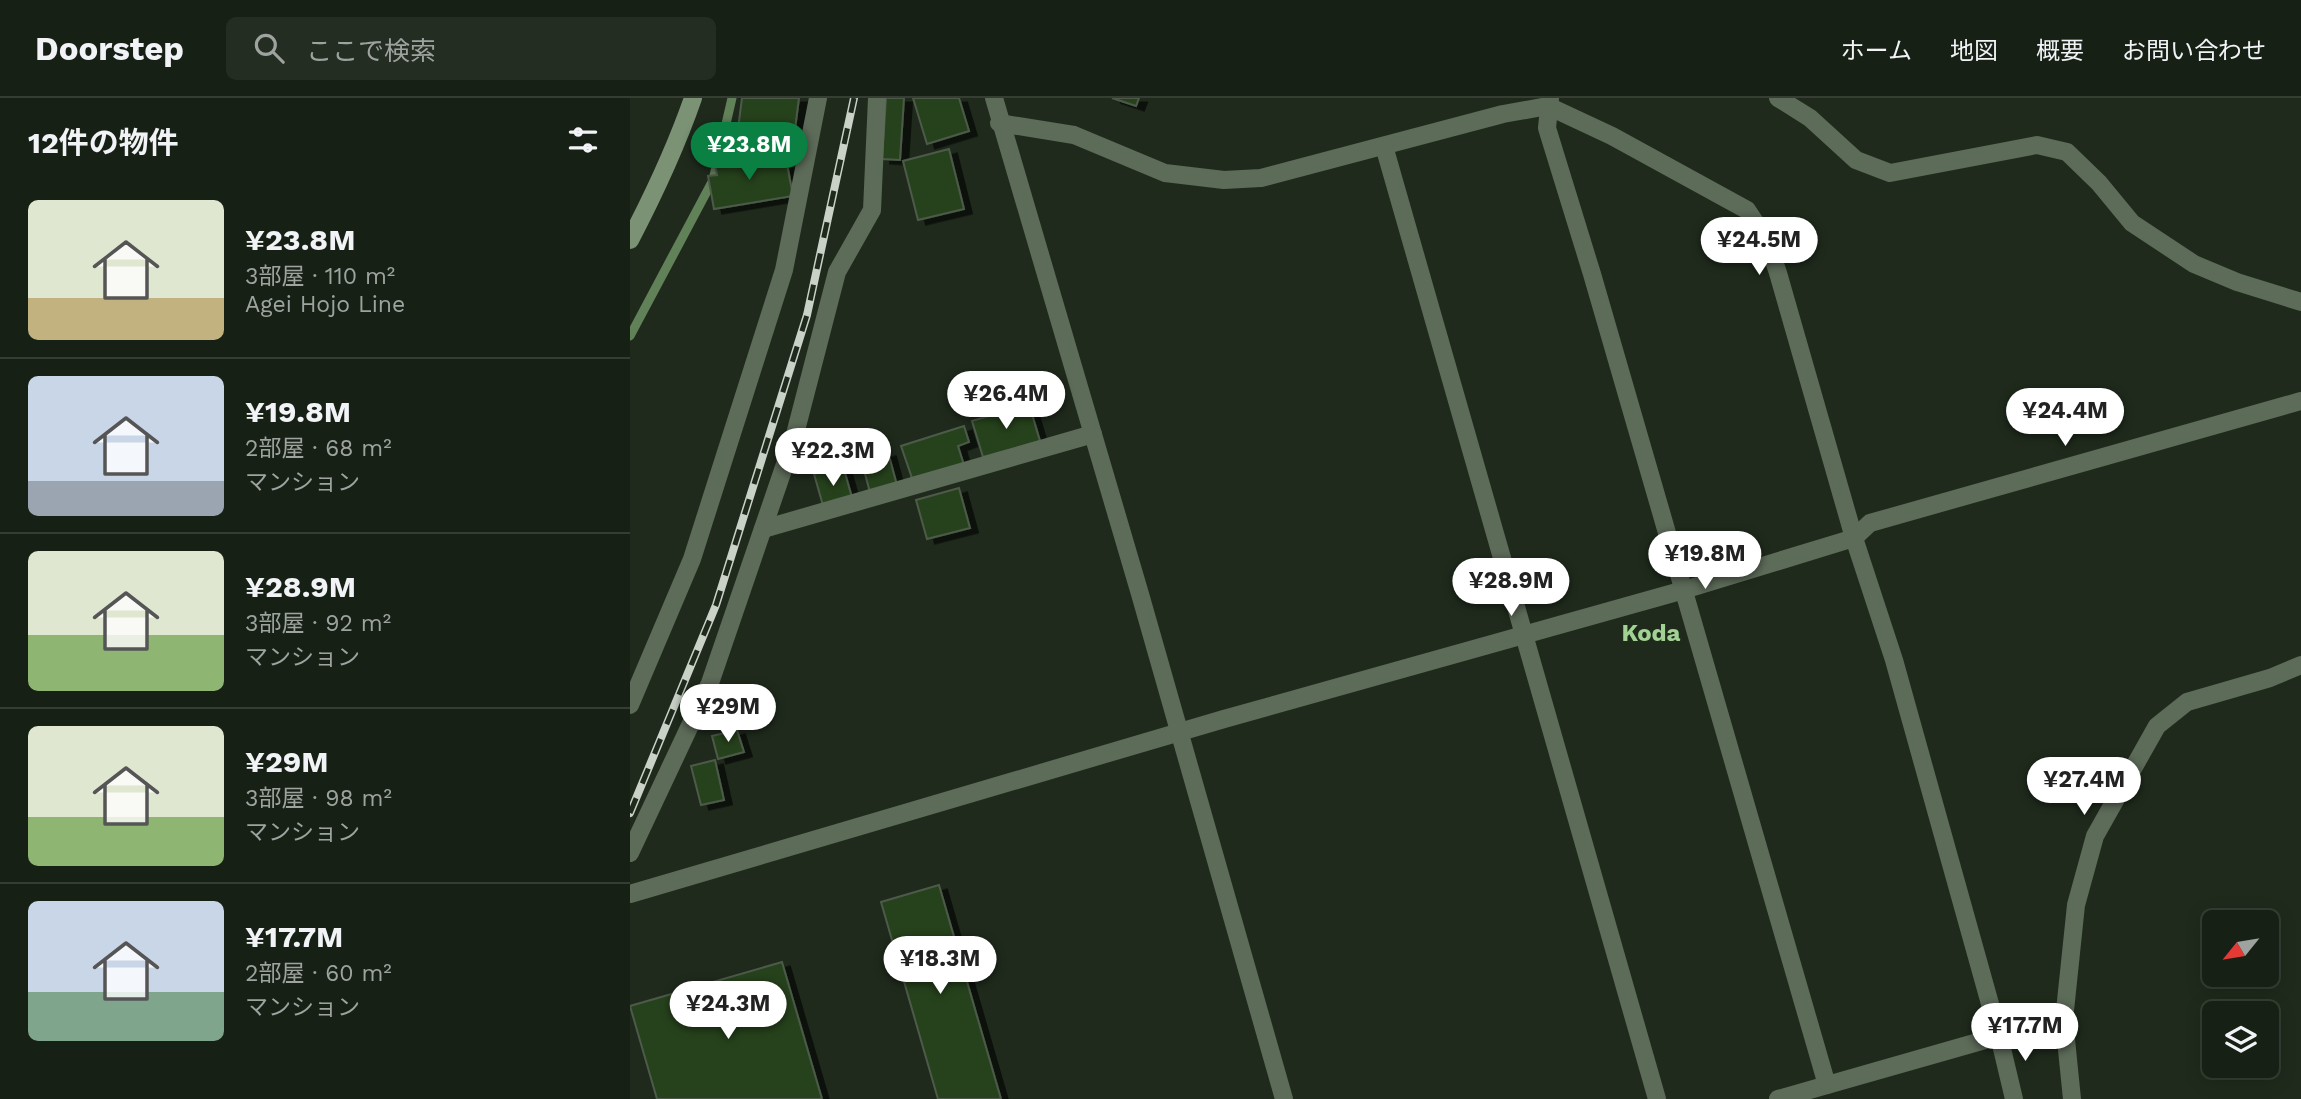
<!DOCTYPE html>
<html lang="ja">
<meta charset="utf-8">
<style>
body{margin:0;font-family:"Work Sans","Noto Sans JP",sans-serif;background:#242d22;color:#f1f3f6;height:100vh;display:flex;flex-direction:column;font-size:26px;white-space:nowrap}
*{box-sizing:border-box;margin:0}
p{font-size:23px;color:#9ea3a0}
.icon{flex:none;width:38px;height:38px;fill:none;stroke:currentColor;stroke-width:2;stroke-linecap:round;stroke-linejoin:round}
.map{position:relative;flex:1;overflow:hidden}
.details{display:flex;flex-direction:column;background:#172015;width:630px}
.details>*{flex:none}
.needle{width:46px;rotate:240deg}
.fabs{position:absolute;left:1572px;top:812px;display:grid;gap:14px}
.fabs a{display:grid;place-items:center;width:77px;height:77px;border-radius:10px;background:#172015;box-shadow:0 4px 18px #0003,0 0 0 2px #363e34;font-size:35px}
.price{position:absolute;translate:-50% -60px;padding:0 16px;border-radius:24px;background:#fff;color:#222;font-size:23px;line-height:46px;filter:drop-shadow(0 2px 4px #0008)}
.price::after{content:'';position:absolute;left:50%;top:42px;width:21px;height:16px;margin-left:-10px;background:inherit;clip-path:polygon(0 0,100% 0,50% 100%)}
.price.selected{background:#0b8043;color:#fff}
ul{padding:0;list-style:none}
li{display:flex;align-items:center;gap:21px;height:175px;padding:0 28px}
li+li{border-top:2px solid #363e34}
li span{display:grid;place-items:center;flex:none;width:196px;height:140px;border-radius:10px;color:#555}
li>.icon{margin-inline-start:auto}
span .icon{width:84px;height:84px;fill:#fffc;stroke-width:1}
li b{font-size:30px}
h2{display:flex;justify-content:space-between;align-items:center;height:84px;padding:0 28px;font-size:30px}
header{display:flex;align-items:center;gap:42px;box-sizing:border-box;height:98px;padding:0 35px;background:#172015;border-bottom:2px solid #363e34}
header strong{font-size:33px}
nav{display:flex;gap:38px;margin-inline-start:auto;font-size:24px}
.search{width:490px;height:63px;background:#242d22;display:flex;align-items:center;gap:18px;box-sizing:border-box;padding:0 24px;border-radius:10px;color:#9ea3a0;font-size:26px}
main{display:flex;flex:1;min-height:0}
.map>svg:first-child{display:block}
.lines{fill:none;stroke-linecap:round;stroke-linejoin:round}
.stream{stroke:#618158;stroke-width:9}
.building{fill:#25431c;stroke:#4d5a4a;stroke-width:2;filter:url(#shadow)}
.minor{stroke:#5d6b59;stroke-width:18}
.tertiary{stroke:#5d6b59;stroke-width:18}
.secondary{stroke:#7b9275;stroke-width:18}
.rail-casing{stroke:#cad2c8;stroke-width:8}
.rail{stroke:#1f2a1c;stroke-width:5;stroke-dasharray:16;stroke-linecap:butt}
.labels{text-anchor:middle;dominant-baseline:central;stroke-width:7;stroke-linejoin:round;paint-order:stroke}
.quarter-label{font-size:24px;font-weight:bold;fill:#a1d293;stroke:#1f2a1c}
</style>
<header>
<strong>Doorstep</strong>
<div class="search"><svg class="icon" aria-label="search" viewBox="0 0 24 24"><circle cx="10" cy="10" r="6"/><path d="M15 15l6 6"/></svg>ここで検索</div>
<nav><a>ホーム</a><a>地図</a><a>概要</a><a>お問い合わせ</a></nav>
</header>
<main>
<section class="details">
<h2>12件の物件<svg class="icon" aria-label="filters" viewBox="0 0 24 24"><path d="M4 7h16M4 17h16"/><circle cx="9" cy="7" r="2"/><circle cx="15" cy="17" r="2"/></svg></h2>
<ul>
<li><span style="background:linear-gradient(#dfe7d0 70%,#c2b280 0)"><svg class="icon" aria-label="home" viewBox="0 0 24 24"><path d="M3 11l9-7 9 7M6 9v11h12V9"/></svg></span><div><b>¥23.8M</b><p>3部屋 · 110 m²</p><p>Agei Hojo Line</p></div></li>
<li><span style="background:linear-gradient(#c9d6e8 75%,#9aa5b1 0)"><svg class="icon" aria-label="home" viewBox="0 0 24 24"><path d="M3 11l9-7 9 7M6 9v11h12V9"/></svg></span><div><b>¥19.8M</b><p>2部屋 · 68 m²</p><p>マンション</p></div></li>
<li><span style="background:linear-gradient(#dfe7d0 60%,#8fb573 0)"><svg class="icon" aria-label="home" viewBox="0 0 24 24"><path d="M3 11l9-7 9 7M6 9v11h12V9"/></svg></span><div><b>¥28.9M</b><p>3部屋 · 92 m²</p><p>マンション</p></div></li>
<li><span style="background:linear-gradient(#dfe7d0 65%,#8fb573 0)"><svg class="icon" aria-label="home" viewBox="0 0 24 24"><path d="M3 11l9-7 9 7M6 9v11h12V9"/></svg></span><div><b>¥29M</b><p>3部屋 · 98 m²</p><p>マンション</p></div></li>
<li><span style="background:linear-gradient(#c9d6e8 65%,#7fa58c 0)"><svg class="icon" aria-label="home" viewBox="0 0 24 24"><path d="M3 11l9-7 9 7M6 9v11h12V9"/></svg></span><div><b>¥17.7M</b><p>2部屋 · 60 m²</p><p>マンション</p></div></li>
</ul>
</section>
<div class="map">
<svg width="1671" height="1001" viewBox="0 0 1671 1001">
<defs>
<filter id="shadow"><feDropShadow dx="8" dy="4.5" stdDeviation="0" flood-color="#0009"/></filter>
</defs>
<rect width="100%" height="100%" fill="#1f2a1c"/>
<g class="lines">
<path class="stream" d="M0,238L83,82L102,0"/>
</g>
<g class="building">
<path d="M112,0H169L163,47L107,39Z"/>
<path d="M256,0H274L270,62L252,61Z"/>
<path d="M283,0H329L339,33L297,46Z"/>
<path d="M482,0H509L506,8Z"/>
<path d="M319,51L334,111L288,122L273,63Z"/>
<path d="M141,57L143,68L157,66L163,98L84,111L78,78L87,77L85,66Z"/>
<path d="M399,306L410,343L353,359L342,323Z"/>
<path d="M334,328L339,344L328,348L334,367L283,383L271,348Z"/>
<path d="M258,354L268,391L241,398L231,361Z"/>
<path d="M213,368L223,403L194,411L184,376Z"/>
<path d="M329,390L340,430L297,441L286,402Z"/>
<path d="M107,632L114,654L88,661L82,638Z"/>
<path d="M85,662L94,702L71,707L61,668Z"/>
<path d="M309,787L371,1001H308L251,804Z"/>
<path d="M152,864L192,1001H27L0,908Z"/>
</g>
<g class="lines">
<g class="minor">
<path d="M920,0L917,30L962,176L1197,987"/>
<path d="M1148,0L1180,20L1226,62L1260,75L1407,47L1437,54L1469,85L1502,125L1564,166L1607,184L1671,204"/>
<path d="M369,25L444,37L535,75L594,82L631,80L873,16L918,8L982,38L1117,112L1137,142L1148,175L1224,440L1264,562L1369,938L1384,1001"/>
<path d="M754,48L1027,1001"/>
<path d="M133,431L463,336"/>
<path d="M0,607L62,461L154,172L188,0"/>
<path d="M0,755L80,585L164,340L207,174L242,112L247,0"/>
<path d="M0,796L594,621L1054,492L1224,440L1240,425L1671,303"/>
<path d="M1148,1001L1369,938"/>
<path d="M1442,1001L1434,922L1446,807L1465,738L1527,628L1557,604L1640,580L1671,567"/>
</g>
<path class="tertiary" d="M364,0L510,496L654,1001"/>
<path class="secondary" d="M0,142C24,96 46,49 63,0"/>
<defs>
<path id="rail" d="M0,715L86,507L177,217L224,0"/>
</defs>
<use href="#rail" class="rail-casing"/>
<use href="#rail" class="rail"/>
</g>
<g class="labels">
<g class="quarter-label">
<text x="1021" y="535">Koda</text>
</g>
</g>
</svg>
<div class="fabs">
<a><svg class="needle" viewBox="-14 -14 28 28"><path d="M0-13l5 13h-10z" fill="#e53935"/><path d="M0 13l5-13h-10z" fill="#9ea3a0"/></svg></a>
<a><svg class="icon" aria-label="layers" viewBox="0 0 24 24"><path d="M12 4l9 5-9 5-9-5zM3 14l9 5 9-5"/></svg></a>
</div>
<b class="price selected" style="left:119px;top:84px">¥23.8M</b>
<b class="price" style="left:1129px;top:179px">¥24.5M</b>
<b class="price" style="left:376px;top:333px">¥26.4M</b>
<b class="price" style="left:1435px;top:350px">¥24.4M</b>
<b class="price" style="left:203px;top:390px">¥22.3M</b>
<b class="price" style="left:1075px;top:493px">¥19.8M</b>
<b class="price" style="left:881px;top:520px">¥28.9M</b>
<b class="price" style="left:98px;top:646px">¥29M</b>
<b class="price" style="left:1454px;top:719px">¥27.4M</b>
<b class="price" style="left:310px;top:898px">¥18.3M</b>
<b class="price" style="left:98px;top:943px">¥24.3M</b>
<b class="price" style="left:1395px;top:965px">¥17.7M</b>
</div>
</main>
